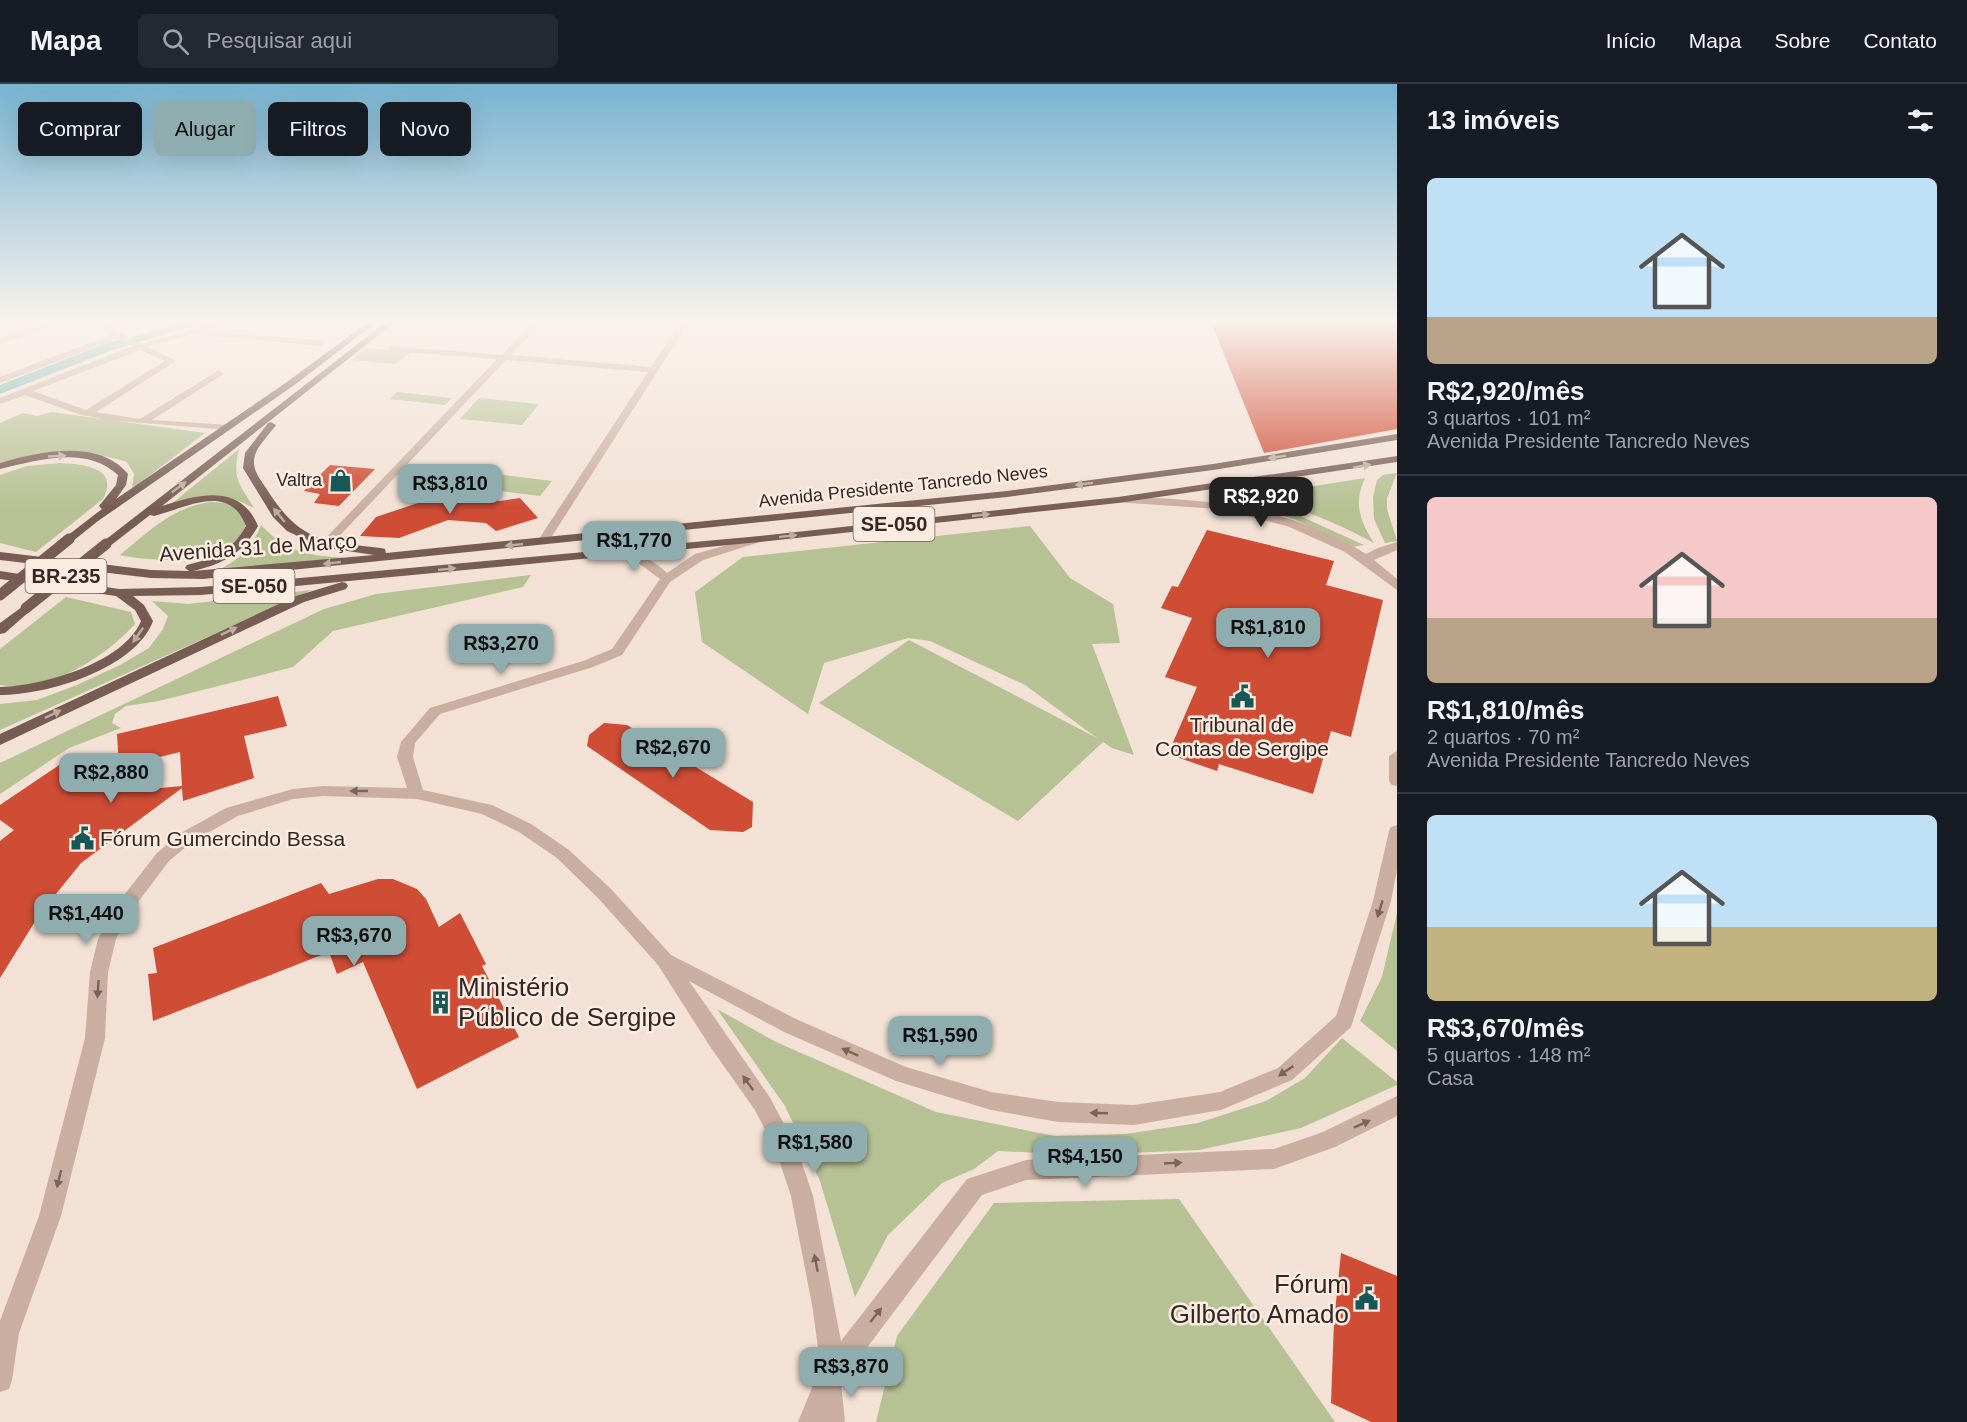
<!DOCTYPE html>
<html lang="pt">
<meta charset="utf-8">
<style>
body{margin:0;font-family:Arial,sans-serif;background:#242831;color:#f1f3f6;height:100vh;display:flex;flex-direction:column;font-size:22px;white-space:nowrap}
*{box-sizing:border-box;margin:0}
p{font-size:20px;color:#9ea1a6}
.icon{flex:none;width:33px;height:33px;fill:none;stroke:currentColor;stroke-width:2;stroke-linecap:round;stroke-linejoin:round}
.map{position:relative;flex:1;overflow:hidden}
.panel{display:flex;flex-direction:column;background:#171b24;width:570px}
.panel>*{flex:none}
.hud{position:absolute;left:18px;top:18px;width:570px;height:54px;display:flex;gap:12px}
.price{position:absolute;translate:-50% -51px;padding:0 14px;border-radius:12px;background:#8fadae;color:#111;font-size:20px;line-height:39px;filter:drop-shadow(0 2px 3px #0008)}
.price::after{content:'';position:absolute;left:50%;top:36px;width:18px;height:14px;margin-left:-9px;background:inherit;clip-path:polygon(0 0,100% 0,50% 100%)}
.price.selected{background:#222;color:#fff}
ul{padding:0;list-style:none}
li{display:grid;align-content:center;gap:12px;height:318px;padding:0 30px}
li+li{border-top:2px solid #363941}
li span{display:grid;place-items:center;height:186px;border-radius:9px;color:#555}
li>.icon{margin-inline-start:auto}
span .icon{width:108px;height:108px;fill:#fffc;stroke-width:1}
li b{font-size:26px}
h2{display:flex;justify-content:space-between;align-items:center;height:72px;padding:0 30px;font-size:26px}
.chip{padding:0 21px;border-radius:9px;background:#171b24;box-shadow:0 6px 24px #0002;font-size:21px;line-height:54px}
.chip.selected{background:#8fadae;color:#111}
header{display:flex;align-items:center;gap:36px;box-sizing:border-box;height:84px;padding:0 30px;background:#171b24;border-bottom:2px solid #363941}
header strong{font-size:28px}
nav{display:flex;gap:33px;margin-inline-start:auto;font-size:21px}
.search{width:420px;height:54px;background:#242831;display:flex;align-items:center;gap:15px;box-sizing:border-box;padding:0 21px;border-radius:9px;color:#9ea1a6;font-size:22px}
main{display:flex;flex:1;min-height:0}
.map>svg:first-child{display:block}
.green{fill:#b6c194}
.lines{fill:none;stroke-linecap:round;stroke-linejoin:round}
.canal{fill:#71b1ad;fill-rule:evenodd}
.building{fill:#cf4c35}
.minor{fill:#caafa0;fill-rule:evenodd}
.major{fill:#775c53;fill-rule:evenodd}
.major-bridge{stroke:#775c53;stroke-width:11}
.oneway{fill:#bfaba1}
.oneway2{fill:#78645c}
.labels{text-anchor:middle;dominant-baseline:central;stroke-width:5;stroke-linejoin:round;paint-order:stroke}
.far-poi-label{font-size:18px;fill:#342724;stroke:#faece0;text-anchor:end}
.far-street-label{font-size:18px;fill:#342724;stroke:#faece0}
.shield{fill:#faece0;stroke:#6f625c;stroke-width:1.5}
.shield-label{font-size:20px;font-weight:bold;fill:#342724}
.street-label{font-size:21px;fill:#342724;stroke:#faece0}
.poi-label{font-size:21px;fill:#342724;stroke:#faece0}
.near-poi-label{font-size:26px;fill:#342724;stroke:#faece0;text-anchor:start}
</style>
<header>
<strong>Mapa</strong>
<div class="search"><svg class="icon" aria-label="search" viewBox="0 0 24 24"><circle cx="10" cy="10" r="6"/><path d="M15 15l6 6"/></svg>Pesquisar aqui</div>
<nav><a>Início</a><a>Mapa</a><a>Sobre</a><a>Contato</a></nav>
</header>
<main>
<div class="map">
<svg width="1397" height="1338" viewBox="0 0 1397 1338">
<rect width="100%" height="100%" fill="#f2e1d4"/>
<g class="green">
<path d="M366,264L411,268L395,280L352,276Z"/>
<path d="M397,308L451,314H452L445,321L390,315Z"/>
<path d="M479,314L539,320L522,341L460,335Z"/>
<path d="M52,328L205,349L132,405L134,390L127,378C85,364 42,367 0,379V339L23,329L37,332Z"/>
<path d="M239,365C232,395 239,399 254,424C222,407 204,413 170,421Z"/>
<path d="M60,379C82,380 120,383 103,415L36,468L0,459V391L27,382Z"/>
<path d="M489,389L552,397L540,412L476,404Z"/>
<path d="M1397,389L1387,414V425L1397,457L1385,459L1374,435L1373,413L1377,396L1383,391Z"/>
<path d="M1365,394C1353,419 1360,437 1374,459C1335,438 1294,421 1251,412Z"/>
<path d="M1236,413L1298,431L1364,461L1352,463L1294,435L1258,424L1218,415Z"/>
<path d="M211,418L230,419L248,432C241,484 159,479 120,471C148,448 174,422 211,418Z"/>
<path d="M261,441C288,470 308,471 345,474L216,487C239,476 252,464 261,441Z"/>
<path d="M1030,442L1070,494L1113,520L1120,559L1092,560L1134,671L1112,664L1103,658L1018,737L819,619L909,556L1097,654L1025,601L930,557L908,554L824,579L808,630L702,558L695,508L743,473Z"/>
<path d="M531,491L523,503L333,547L293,583L159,617L126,622L115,630L112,639L121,644L69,664L0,710V679L324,525L376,510Z"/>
<path d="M312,506L0,646V620L37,616L77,601L120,581L149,564L163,545L168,532L152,517L188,520Z"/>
<path d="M66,513L131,528L135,540C104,574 48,610 0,601V565Z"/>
<path d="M1397,829V967L1360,937L1382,893Z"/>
<path d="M717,925L776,958L936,1028L1055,1052L1126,1050L1198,1039L1266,1017L1305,994L1342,954L1397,998V1001L1301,1044L1199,1066L1083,1071L998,1067L974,1085L942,1099L888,1151L855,1213L820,1097L785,1022Z"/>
<path d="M1179,1115L1335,1338H876L897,1252L994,1119Z"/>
</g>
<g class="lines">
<path class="canal" d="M187,238H207L112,266L0,310V301L104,260Z"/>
</g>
<g class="building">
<path d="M1211,238H1397V345L1264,369Z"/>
<path d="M330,381L375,385L339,422L314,419L320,410L304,407Z"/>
<path d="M442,411L500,417L520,414L538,434L496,447L486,439L448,436L399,454L360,452L376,433Z"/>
<path d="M1207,446L1334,477L1326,501L1383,516L1351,653L1331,647L1313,710L1219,680L1217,687L1168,670L1197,603L1165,593L1192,534L1161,524L1172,502L1178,503Z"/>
<path d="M278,612L287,642L244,652L254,694L183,717L182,704L81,779L39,831L0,894V757L14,746L0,736V721L74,671L160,704L182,702L180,668L119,683L117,650Z"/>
<path d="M604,639L627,641L753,718L752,743L743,748L710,746L587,662L589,651Z"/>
<path d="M378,795H393L417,805L426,815L439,843L460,829L486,880L482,882L519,953L417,1005L363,878L337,890L329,868L153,937L148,890L157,889L153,864L321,799L329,810Z"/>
<path d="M1341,1169L1397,1192V1338H1371L1331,1319L1334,1238Z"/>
</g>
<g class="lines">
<g class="minor">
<path d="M51,238H64L0,260V254Z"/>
<path d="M96,238C108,238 128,254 141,260L217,238H231L201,248L321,256L325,259L321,262L192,250L148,263L176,277L96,328L140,335L219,286L223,289L222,291L152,336L231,341L233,343L228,346L107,336L78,330L25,311L0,320V314L133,262L117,255L0,299V293L111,251ZM140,266L165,277L86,326L33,307Z"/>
<path d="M533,238H542L511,271L651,283L681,238H689L547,460H539L537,458L648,288L506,276L329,463H321V459L497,275L392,267L388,264L389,262L502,271Z"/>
<path d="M1118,413C1205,414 1291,423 1366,470L1378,464L1397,458V466L1374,476L1397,495V506L1345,468L1287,442L1219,425L1114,418L1113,416Z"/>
<path d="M759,452L765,455L763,457L703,476L670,498L622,571L593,583L440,630L415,659L413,673L423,706L492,721L531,740L569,766L611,805L671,871L798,936L906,983L991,1008L1058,1018L1134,1021L1220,1008L1278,984L1336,932L1373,817L1389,747L1391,743L1397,741V786L1391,817L1351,943L1292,996L1221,1026L1134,1041L1058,1038L991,1026L896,997L784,948L689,897L769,1012L797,1064L813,1112L841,1257L967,1095L1026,1076L1274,1065L1323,1048L1397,1012V1032L1335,1063L1274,1085L1026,1096L982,1111L841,1298L845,1338H798L816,1294L819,1272L813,1226L791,1112L776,1067L755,1026L711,964L658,881L599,815L557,774L519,748L482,730L417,715L323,712L293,715L238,732L193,757L169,777L129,830L116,855L108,888L105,954L61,1132L19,1249L12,1296L9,1305L0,1308V1237L39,1132L85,954L90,888L98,855L117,820L157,769L181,749L226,724L293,705L323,702L407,704L397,673L401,658L430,624L583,577L612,565L660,495L637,478L607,471V465C627,462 653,475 667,489L695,470Z"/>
<path d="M1397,667V702L1392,701L1389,697V672Z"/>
</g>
<g class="major">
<path d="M368,238H377L293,302L98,437L73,457L69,458L63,455L102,425L99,422L116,401L118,391C86,361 38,376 0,385V379C39,368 98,354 128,390L126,401L116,415L287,298Z"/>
<path d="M386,238H395L162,422C199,410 240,399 258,442C243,469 223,480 193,487L374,471L321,463L287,447L273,433L243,384L245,369L268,339L271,338L276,341C270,350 258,361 255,371C251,385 259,393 266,404C300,458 321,457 381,464L385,465L386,469L1007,407L1213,380L1397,350V356L1213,386L1007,413L203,495L151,494L0,476V468L151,486L189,487L185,484L187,481C213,475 233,466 246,442C229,398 186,424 154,432L150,431L110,462H102L100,460Z"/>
<path d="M1397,372V378L1118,419L760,458L201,511L133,512L144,521L153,537C135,585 47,611 0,611V603C42,602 124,579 141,537L135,526L116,512L0,495V487L119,505L201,503L760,452L1118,413Z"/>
<path d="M342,498L346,499L348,502L346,505L304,518L0,661V650L296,512Z"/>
<path d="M26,520L30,521L32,524L30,527L5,549L0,550V539Z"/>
</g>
<g class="major-bridge">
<path d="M0,511L69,455"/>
<path d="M26,524L106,460"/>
</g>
</g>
<defs><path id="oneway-solid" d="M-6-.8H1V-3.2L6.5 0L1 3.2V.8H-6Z" transform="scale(1.5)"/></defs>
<g class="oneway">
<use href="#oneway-solid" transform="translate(57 372) rotate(-3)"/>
<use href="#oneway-solid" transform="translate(1277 373) rotate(171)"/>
<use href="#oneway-solid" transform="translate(1362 382) rotate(-10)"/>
<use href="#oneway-solid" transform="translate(1084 400) rotate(173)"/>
<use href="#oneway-solid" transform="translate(179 403) rotate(-37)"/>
<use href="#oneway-solid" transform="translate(279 431) rotate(-129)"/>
<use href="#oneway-solid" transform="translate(981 431) rotate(-6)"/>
<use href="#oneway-solid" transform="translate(788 452) rotate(-6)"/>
<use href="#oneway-solid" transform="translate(514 461) rotate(174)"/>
<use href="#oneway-solid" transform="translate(332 479) rotate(174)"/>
<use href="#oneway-solid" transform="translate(447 485) rotate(-6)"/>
<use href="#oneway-solid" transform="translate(229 547) rotate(-25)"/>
<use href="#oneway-solid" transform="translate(138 551) rotate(125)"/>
<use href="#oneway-solid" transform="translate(53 630) rotate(-26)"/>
</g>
<g class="oneway2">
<use href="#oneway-solid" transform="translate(359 707) rotate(180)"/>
<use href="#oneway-solid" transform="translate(1380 825) rotate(107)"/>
<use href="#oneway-solid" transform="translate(98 905) rotate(94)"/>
<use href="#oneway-solid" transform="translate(850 968) rotate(-156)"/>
<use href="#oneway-solid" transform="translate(1286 987) rotate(146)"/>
<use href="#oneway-solid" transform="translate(748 999) rotate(-126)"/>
<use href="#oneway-solid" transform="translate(1099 1029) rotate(-178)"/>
<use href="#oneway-solid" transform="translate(1362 1040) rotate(-24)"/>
<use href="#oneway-solid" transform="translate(1173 1079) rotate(-3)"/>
<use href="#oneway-solid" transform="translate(59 1095) rotate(104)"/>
<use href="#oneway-solid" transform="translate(816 1179) rotate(-101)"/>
<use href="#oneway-solid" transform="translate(876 1231) rotate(-52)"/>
</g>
<linearGradient id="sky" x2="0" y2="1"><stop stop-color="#78b3d0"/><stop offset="0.56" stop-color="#f9f2ec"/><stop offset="1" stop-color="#f9f2ec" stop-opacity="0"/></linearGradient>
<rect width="1397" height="425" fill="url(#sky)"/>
<defs>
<symbol id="shop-bare" viewBox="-9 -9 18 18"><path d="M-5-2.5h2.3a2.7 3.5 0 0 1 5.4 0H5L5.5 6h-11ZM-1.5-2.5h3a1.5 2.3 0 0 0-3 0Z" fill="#175755" stroke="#faece0" stroke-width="2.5" paint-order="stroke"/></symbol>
<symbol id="civic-bare" viewBox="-9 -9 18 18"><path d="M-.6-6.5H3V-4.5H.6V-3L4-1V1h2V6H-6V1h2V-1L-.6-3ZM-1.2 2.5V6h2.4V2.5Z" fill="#175755" stroke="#faece0" stroke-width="2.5" paint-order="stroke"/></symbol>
<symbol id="building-bare" viewBox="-9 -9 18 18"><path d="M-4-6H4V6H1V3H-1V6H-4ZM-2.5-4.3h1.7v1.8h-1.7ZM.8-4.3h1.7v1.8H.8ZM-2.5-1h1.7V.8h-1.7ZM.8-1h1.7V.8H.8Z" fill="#175755" stroke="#faece0" stroke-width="2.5" paint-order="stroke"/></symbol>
</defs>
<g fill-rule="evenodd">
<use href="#shop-bare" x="324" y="380" width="33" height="33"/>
<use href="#civic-bare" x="1226" y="596" width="33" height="33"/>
<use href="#civic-bare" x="66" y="738" width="33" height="33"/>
<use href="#building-bare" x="424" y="902" width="33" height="33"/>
<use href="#civic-bare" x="1350" y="1198" width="33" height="33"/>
</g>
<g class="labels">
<g class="far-poi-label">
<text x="322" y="396">Valtra</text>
</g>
<g class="far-street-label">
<text transform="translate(903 402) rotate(-6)">Avenida Presidente Tancredo Neves</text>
</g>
<g class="shield">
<rect x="853.5" y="423" width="81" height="34" rx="4.5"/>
<rect x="25.5" y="475" width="81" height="34" rx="4.5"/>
<rect x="213.5" y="485" width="81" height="34" rx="4.5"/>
</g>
<g class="shield-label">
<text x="894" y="440">SE-050</text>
<text x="66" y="492">BR-235</text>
<text x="254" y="502">SE-050</text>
</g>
<g class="street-label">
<text transform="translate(258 463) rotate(-4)">Avenida 31 de Março</text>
</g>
<g class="poi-label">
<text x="1242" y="640">Tribunal de<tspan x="1242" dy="24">Contas de Sergipe</tspan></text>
<text x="100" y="754" text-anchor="start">Fórum Gumercindo Bessa</text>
</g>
<g class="near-poi-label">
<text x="458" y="903">Ministério<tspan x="458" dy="30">Público de Sergipe</tspan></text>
<text x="1349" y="1200" text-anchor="end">Fórum<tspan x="1349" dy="30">Gilberto Amado</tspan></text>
</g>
</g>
</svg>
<b class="price" style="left:450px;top:431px">R$3,810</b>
<b class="price selected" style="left:1261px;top:444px">R$2,920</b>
<b class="price" style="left:634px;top:488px">R$1,770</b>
<b class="price" style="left:1268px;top:575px">R$1,810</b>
<b class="price" style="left:501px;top:591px">R$3,270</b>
<b class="price" style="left:673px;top:695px">R$2,670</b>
<b class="price" style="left:111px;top:720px">R$2,880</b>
<b class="price" style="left:86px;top:861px">R$1,440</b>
<b class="price" style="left:354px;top:883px">R$3,670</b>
<b class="price" style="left:940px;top:983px">R$1,590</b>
<b class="price" style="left:815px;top:1090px">R$1,580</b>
<b class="price" style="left:1085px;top:1104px">R$4,150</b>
<b class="price" style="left:851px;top:1314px">R$3,870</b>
<div class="hud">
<a class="chip">Comprar</a>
<a class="chip selected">Alugar</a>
<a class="chip">Filtros</a>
<a class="chip">Novo</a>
</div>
</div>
<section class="panel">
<h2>13 imóveis<svg class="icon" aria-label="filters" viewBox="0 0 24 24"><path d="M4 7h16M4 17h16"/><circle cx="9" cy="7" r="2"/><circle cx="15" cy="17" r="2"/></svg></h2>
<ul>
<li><span style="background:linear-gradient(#bfe0f5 75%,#b9a48a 0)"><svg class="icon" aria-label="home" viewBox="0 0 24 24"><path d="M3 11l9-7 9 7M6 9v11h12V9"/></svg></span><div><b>R$2,920/mês</b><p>3 quartos · 101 m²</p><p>Avenida Presidente Tancredo Neves</p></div></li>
<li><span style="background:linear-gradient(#f6c9c9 65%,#b9a48a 0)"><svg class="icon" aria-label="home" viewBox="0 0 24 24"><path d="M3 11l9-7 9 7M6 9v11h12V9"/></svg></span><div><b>R$1,810/mês</b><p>2 quartos · 70 m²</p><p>Avenida Presidente Tancredo Neves</p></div></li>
<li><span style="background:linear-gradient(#bfe0f5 60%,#c2b280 0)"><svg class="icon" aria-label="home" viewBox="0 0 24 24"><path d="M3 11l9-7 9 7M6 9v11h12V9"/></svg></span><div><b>R$3,670/mês</b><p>5 quartos · 148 m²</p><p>Casa</p></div></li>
</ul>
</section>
</main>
